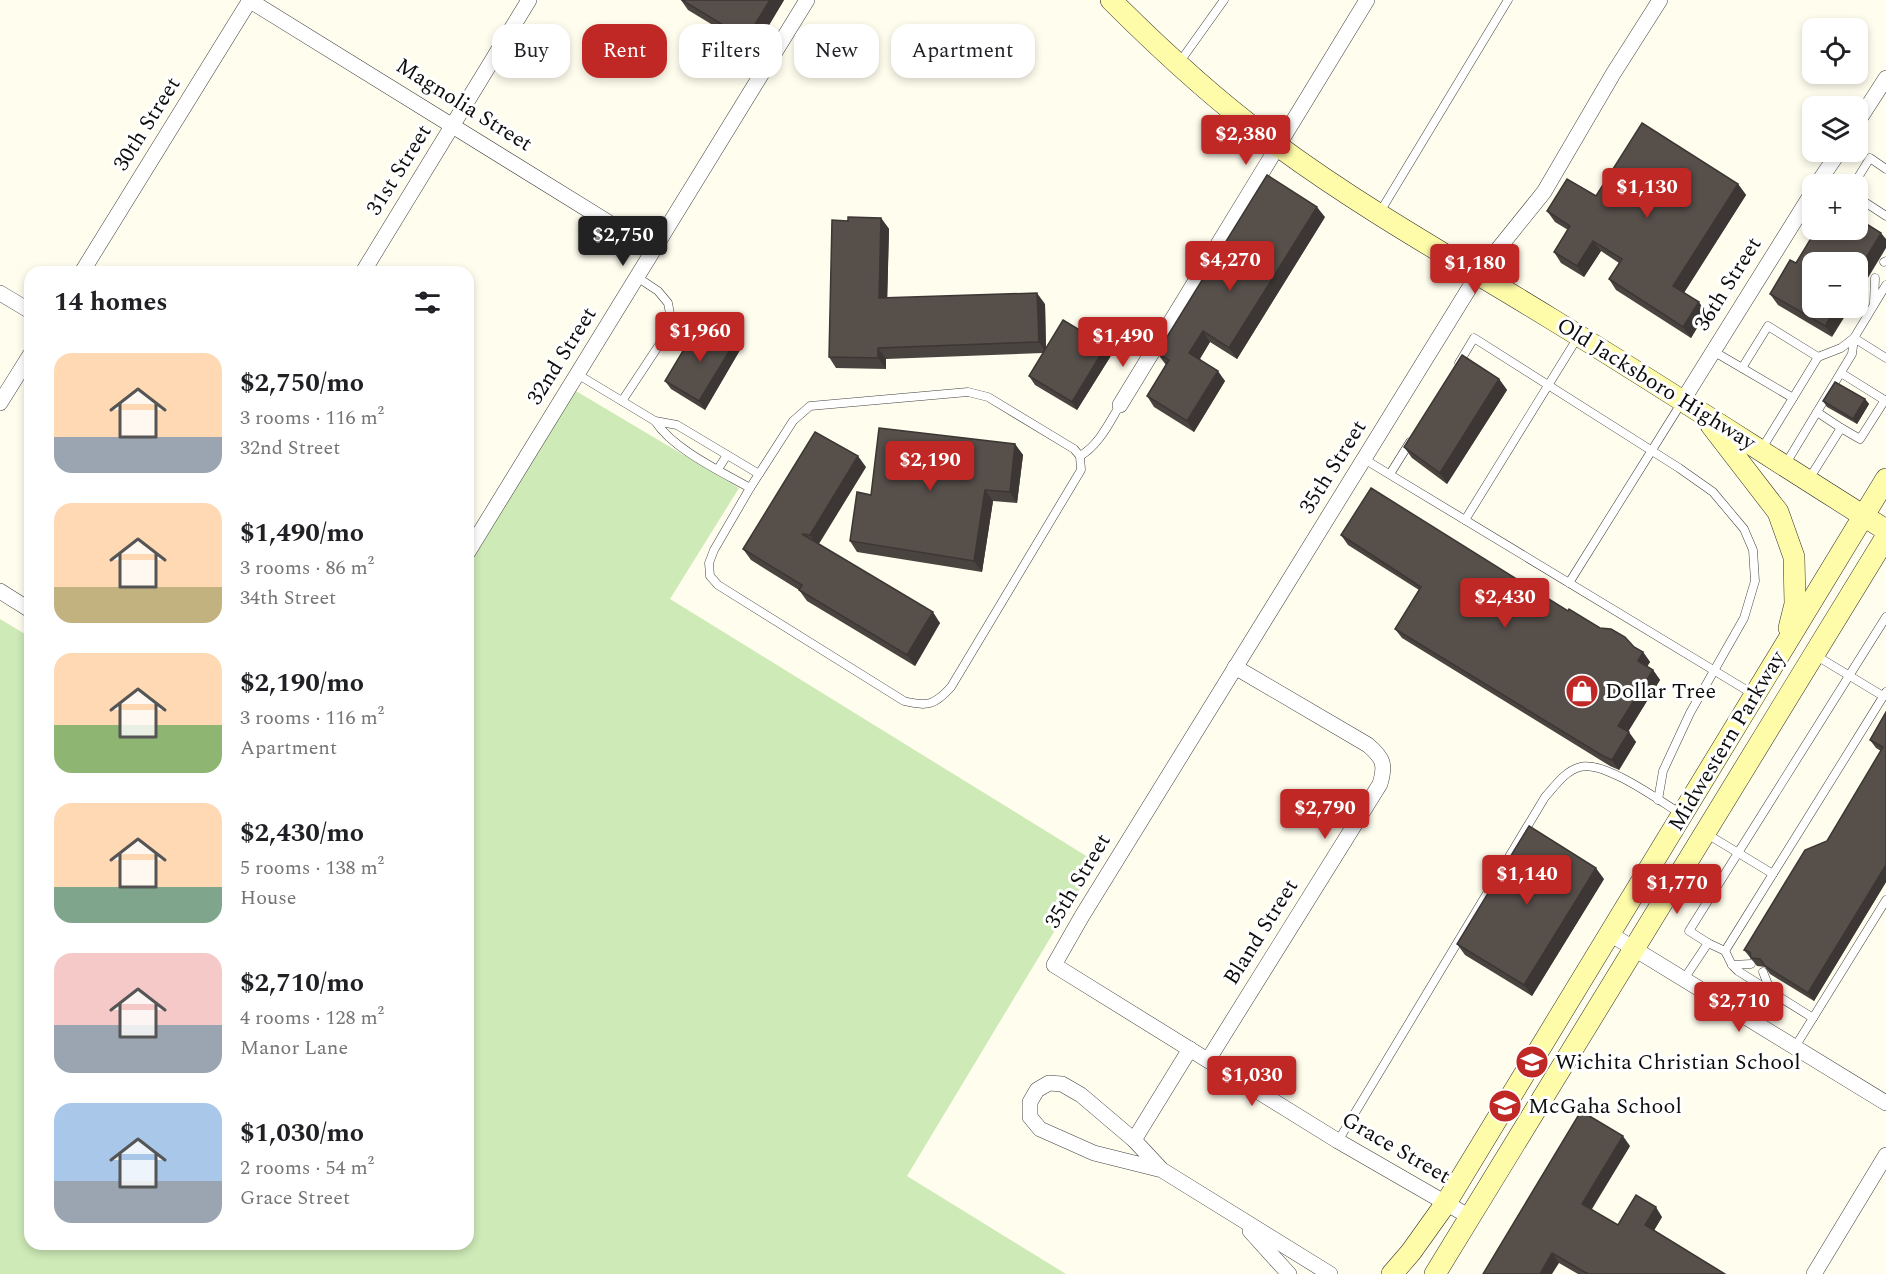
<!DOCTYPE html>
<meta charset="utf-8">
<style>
body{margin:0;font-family:Spectral,serif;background:#f2f2f2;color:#202124;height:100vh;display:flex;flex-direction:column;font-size:22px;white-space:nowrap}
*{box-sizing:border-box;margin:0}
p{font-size:20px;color:#757577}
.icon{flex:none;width:33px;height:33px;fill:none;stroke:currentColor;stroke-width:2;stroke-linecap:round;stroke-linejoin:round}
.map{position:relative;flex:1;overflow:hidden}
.drawer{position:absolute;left:24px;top:266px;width:450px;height:984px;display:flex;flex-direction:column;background:#fff;border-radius:18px;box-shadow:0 3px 9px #0003}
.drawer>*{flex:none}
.guide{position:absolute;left:492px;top:24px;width:570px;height:54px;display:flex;gap:12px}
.controls{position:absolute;left:1802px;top:18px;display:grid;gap:12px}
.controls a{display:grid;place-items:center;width:66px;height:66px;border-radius:12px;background:#fff;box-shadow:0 3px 9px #0003;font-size:30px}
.price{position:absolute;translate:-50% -51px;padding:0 14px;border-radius:6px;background:#bf2824;color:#fff;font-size:20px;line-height:39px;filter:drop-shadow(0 2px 3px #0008)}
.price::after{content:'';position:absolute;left:50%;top:36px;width:18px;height:14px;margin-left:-9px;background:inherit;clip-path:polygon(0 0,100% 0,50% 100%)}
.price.selected{background:#222;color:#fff}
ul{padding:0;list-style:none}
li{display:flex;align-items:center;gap:18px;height:150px;padding:0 30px}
li span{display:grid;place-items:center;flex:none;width:168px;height:120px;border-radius:18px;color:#555}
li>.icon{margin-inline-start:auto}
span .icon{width:72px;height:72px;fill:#fffc;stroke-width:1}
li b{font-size:26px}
h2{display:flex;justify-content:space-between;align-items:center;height:72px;padding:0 30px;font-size:26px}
.tag{padding:0 21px;border-radius:18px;background:#fff;box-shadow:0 3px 9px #0003;font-size:21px;line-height:54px}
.tag.selected{background:#bf2824;color:#fff}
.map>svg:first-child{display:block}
.green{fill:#ceeab7}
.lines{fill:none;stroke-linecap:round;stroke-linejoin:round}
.lane-casing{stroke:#404040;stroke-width:9}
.street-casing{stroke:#404040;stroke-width:16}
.secondary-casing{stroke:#2f2f2f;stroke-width:22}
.lane{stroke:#fff;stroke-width:8}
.street{stroke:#fff;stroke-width:15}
.secondary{stroke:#fffca9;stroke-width:21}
.wall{fill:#4a4440}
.shaded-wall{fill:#3c3734}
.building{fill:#564f4a;stroke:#3c3734;stroke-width:1.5}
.labels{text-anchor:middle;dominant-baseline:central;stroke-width:6;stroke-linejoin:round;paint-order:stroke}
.street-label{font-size:22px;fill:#0d0d0d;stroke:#fff}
.poi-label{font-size:22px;fill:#0d0d0d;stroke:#fff;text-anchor:start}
</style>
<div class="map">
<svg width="1886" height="1274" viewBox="0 0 1886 1274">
<rect width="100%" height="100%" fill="#fffdee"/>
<path class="green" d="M576,391L739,488L670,599L1096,862L907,1176L1066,1274H0V619L30,637V1244H468V567Z"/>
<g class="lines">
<defs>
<g id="lane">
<path d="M1179,63L1224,0"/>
<path d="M1823,175L1838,184"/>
<path d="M1854,184L1870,158L1886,169"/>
<path d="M1857,197L1886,216"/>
<path d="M1380,212L1508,0"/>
<path d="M1884,262L1886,261"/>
<path d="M1874,303L1875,278"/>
<path d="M1713,351L1742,368L1768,326L1818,357L1841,348L1854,338L1886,285"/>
<path d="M1459,363L1474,338L1679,468L1713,492L1744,529L1753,550L1755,581L1744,618L1690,713L1663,771L1658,800"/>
<path d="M1742,368L1793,398L1818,357"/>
<path d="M1841,373L1886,401"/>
<path d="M577,374L655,421L677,425L759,474"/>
<path d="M968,392L988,397L1074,449L1080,456L1081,470L951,687C935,705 927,707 904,701L718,585L710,576L709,563L714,550L750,488L793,421L810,406Z"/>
<path d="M622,401L667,333L671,319L668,303L658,291L637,277"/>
<path d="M655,421C673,449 720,471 750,488"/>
<path d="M1841,428L1860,439L1885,400"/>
<path d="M1761,450L1793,398"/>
<path d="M1080,456C1099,445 1109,423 1120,405"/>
<path d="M1364,459L1753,694"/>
<path d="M1785,465L1817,412"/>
<path d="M718,469L727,455"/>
<path d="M1390,474L1410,442"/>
<path d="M1809,479L1841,428L1817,412L1852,354L1854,338L1886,358"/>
<path d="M1465,520L1578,337"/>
<path d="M1569,583L1682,402"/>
<path d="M1815,655L1883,696"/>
<path d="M1707,834L1773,874"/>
<path d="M1708,943L1689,931L1886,617"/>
<path d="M1725,951L1732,965L1738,971L1813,1018"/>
<path d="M1732,965L1751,964"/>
<path d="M1763,972L1771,992"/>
<path d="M1684,979L1708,943L1725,951L1886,692"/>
<path d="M1795,1047L1886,900"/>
<path d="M1338,1141L1545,797C1555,786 1565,771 1580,767C1604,760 1660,801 1681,814"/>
</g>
<g id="street">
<path d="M249,0L653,250"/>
<path d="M1857,123L1886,78"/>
<path d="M1817,184L1839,152"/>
<path d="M82,272L250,0"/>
<path d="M363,272L529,0"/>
<path d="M0,293L30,311"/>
<path d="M1683,400L1812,193"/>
<path d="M0,403L30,355"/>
<path d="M1120,405L1367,0"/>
<path d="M468,552L807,0"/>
<path d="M0,591L30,610"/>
<path d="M1610,934L1886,1103"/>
<path d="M1208,1060L1380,784C1386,764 1383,758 1368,745L1235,667"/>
<path d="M1134,1140L1190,1049"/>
<path d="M1162,1170L1094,1153L1040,1129L1030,1117V1102L1037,1090L1049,1083L1062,1084L1081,1095L1134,1140L1162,1170L1330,1274"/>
<path d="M1470,1217L1338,1141L1054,965L1082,916L1478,274L1544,192L1613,74L1660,0"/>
<path d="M1250,1231L1289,1274"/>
<path d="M1814,1274L1886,1155"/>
</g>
<g id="secondary">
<path d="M1111,0C1163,52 1218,103 1278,146C1365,210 1459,262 1550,318C1663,387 1774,460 1886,530"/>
<path d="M1711,425L1778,512L1794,557L1795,604L1789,628"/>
<path d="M1392,1274L1411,1252L1446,1203L1886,479"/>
<path d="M1435,1274L1886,537"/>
</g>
</defs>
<use href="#lane" class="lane-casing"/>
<use href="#street" class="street-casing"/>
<use href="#secondary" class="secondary-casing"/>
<use href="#lane" class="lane"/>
<use href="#street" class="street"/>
<use href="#secondary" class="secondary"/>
</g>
<g class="wall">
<path d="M681,0H784L754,50L688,10Z"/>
<path d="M1738,184L1746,195L1684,293L1706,313L1691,338L1616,290L1609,279L1619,263L1601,251L1584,277L1561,263L1554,252L1568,230L1555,222L1547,211L1596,196Z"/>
<path d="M1325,217L1237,359L1210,342L1200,359L1225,381L1194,432L1154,407L1147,396L1166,365L1157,353Z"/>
<path d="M881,218L889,229L887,298L1045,304L1046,348L1106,346L1112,354L1077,410L1035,385L1029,376L1043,353L886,359V369L836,368L829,357L848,221Z"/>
<path d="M1790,260L1832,337L1778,305L1770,294Z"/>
<path d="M708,336L735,342L740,350L705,410L671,389L665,381Z"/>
<path d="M1499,379L1507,390L1447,484L1412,458L1404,447Z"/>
<path d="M1865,399L1869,404L1857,424L1827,407L1823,401Z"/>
<path d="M1015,444L1023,455L1017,503L993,501L982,572L857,552L850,541L871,495Z"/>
<path d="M866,467L819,544L940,623L915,666L807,601L799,590L751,560L743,549Z"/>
<path d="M1341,535L1568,611L1643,652L1650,662L1647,666L1653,670L1660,680L1628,732L1636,742L1619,770L1610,766L1402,638L1395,629L1419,590L1348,545Z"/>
<path d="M1886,712V882L1814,1001L1770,974L1765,967L1757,966L1744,950L1827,841L1881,751L1876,748L1870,740Z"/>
<path d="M1604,879L1532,996L1465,955L1457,944Z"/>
<path d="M1630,1146L1591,1209L1618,1225L1662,1217L1654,1230L1725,1274H1578L1559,1263L1483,1274Z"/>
</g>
<g class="shaded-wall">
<path d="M770,0H784L754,50L746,39Z"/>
<path d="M1738,184L1746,195L1681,297L1673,286Z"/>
<path d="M1317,207L1325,217L1237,359L1229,348Z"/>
<path d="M881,218L889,229L887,309L879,298Z"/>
<path d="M1881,233L1886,239V248L1857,296V273Z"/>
<path d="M1593,241L1601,251L1584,277L1577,266Z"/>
<path d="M1037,293L1045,304L1046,353L1039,342Z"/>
<path d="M1699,302L1706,313L1691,338L1683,327Z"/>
<path d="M1836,308H1850L1832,337L1825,326Z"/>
<path d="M1203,331L1210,342L1197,363L1189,353Z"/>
<path d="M735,342L740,350L705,410L699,401Z"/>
<path d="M1106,346L1112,354L1077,410L1072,402Z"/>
<path d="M878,348L886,359V369L878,358Z"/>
<path d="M1218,371L1225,381L1194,432L1187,421Z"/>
<path d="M1499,379L1507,390L1447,484L1440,473Z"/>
<path d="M1865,399L1869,404L1857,424L1853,419Z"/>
<path d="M1015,444L1023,455L1017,503L1010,492Z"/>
<path d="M858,456L866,467L817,546L810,535Z"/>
<path d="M985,490L993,501L982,572L974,561Z"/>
<path d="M933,612L940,623L915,666L907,655Z"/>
<path d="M1643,652L1650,662L1645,670L1638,661Z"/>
<path d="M1653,670L1660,680L1625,736L1618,726Z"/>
<path d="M1629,732L1636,742L1619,770L1612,760Z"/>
<path d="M1886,865V882L1814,1001L1808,993Z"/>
<path d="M1596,868L1604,879L1532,996L1524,985Z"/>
<path d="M1623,1136L1630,1146L1589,1214L1582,1204Z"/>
<path d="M1656,1207L1662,1217L1652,1234L1645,1225Z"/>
<path d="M1552,1253L1559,1263L1552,1274H1540Z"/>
</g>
<g class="building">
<path d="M682,0H770L746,39Z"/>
<path d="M1642,123L1738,184L1673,286L1699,302L1683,327L1609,279L1622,259L1593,241L1577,266L1554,252L1570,226L1547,211L1567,179L1596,196Z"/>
<path d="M1267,175L1317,207L1229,348L1203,331L1189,353L1218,371L1187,421L1147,396L1169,360L1157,353Z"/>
<path d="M848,217L881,218L879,298L1037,293L1039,342L878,348V358L829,357L832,220L848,221Z"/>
<path d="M1857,218L1881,233L1857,273V262H1812V308H1836L1825,326L1770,294L1790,260L1796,263L1816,230H1857Z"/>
<path d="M1063,320L1106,346L1072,402L1029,376Z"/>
<path d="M712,328L735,342L699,401L665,381L696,329L708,336Z"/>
<path d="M1462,355L1499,379L1440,473L1404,447Z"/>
<path d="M1835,382L1865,399L1853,419L1823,401Z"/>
<path d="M879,428L1015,444L1010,492L985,490L974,561L850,541L857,492L871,495Z"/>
<path d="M815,432L858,456L810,535L802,534L933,612L907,655L799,590L802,585L743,549Z"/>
<path d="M1371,488L1568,611L1569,609L1600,628L1611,629L1625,637L1634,647L1643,652L1638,661L1653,670L1618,726L1629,732L1612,760L1603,756L1395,629L1421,587L1341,535Z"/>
<path d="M1886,712V865L1808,993L1765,966L1760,959L1751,958L1750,952L1744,950L1805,850L1827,841L1883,747L1870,740Z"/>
<path d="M1529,826L1596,868L1524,985L1457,944Z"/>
<path d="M1581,1111L1623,1136L1582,1204L1618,1225L1636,1195L1656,1207L1645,1225L1725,1274H1588L1552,1253L1540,1274H1483Z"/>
</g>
<defs>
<symbol id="shop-disc" viewBox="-11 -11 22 22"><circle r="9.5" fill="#bf2824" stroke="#fff"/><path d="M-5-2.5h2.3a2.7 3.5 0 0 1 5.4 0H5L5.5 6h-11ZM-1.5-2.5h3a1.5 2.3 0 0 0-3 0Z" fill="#fff"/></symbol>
<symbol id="school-disc" viewBox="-11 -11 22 22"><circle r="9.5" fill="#bf2824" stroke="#fff"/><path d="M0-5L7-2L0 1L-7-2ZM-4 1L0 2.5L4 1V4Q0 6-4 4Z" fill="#fff"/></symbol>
</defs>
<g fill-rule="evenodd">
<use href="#shop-disc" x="1563" y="672" width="38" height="38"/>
<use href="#school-disc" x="1513" y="1043" width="38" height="38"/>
<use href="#school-disc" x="1486" y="1087" width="38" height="38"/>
</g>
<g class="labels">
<g class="street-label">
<text transform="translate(464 105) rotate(32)">Magnolia Street</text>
<text transform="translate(147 124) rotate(-58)">30th Street</text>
<text transform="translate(399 170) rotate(-58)">31st Street</text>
<text transform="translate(1728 284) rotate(-58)">36th Street</text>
<text transform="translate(562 356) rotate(-58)">32nd Street</text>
<text transform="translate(1656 384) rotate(32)">Old Jacksboro Highway</text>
<text transform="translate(1333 467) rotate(-58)">35th Street</text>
<text transform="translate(1727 741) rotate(-59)">Midwestern Parkway</text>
<text transform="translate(1078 881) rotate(-59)">35th Street</text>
<text transform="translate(1261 932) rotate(-58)">Bland Street</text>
<text transform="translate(1396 1148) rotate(30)">Grace Street</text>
</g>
<g class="poi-label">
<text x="1605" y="691">Dollar Tree</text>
<text x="1555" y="1062">Wichita Christian School</text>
<text x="1528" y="1106">McGaha School</text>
</g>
</g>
</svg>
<div class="controls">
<a><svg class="icon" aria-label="locate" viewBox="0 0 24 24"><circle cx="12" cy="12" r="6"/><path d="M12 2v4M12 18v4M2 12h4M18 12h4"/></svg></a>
<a><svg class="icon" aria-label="layers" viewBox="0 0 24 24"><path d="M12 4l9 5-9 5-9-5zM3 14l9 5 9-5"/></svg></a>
<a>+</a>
<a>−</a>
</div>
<b class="price" style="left:1246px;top:166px">$2,380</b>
<b class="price" style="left:1647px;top:219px">$1,130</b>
<b class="price selected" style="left:623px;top:267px">$2,750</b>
<b class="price" style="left:1230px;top:292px">$4,270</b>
<b class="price" style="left:1475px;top:295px">$1,180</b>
<b class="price" style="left:700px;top:363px">$1,960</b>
<b class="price" style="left:1123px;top:368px">$1,490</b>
<b class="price" style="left:930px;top:492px">$2,190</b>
<b class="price" style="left:1505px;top:629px">$2,430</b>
<b class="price" style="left:1325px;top:840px">$2,790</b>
<b class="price" style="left:1527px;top:906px">$1,140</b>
<b class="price" style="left:1677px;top:915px">$1,770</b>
<b class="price" style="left:1739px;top:1033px">$2,710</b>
<b class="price" style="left:1252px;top:1107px">$1,030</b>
<div class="guide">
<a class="tag">Buy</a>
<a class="tag selected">Rent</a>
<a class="tag">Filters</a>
<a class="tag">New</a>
<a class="tag">Apartment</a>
</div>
<section class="drawer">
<h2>14 homes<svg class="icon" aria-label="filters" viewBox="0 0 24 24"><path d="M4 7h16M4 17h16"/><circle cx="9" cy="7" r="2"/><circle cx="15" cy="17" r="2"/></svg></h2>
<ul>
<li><span style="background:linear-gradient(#ffd9b3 70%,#9aa5b1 0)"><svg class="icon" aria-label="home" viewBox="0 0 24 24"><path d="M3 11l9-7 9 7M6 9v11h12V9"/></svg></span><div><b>$2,750/mo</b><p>3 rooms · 116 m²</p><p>32nd Street</p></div></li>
<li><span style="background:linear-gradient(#ffd9b3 70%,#c2b280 0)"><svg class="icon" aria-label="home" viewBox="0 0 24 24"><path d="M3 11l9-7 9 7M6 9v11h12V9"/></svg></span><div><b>$1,490/mo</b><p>3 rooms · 86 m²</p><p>34th Street</p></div></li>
<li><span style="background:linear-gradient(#ffd9b3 60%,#8fb573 0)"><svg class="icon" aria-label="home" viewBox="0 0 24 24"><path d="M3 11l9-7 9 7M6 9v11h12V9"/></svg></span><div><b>$2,190/mo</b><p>3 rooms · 116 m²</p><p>Apartment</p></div></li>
<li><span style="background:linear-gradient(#ffd9b3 70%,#7fa58c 0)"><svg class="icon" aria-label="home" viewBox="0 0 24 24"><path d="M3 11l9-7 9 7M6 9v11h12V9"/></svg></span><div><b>$2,430/mo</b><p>5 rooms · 138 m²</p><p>House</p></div></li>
<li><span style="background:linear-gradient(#f6c9c9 60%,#9aa5b1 0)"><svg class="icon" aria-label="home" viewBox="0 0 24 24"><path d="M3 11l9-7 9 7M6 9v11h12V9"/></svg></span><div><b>$2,710/mo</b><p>4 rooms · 128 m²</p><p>Manor Lane</p></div></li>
<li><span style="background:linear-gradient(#a9c7e8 65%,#9aa5b1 0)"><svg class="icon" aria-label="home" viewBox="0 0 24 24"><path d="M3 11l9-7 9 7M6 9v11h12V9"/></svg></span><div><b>$1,030/mo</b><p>2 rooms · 54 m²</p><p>Grace Street</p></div></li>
</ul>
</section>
</div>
